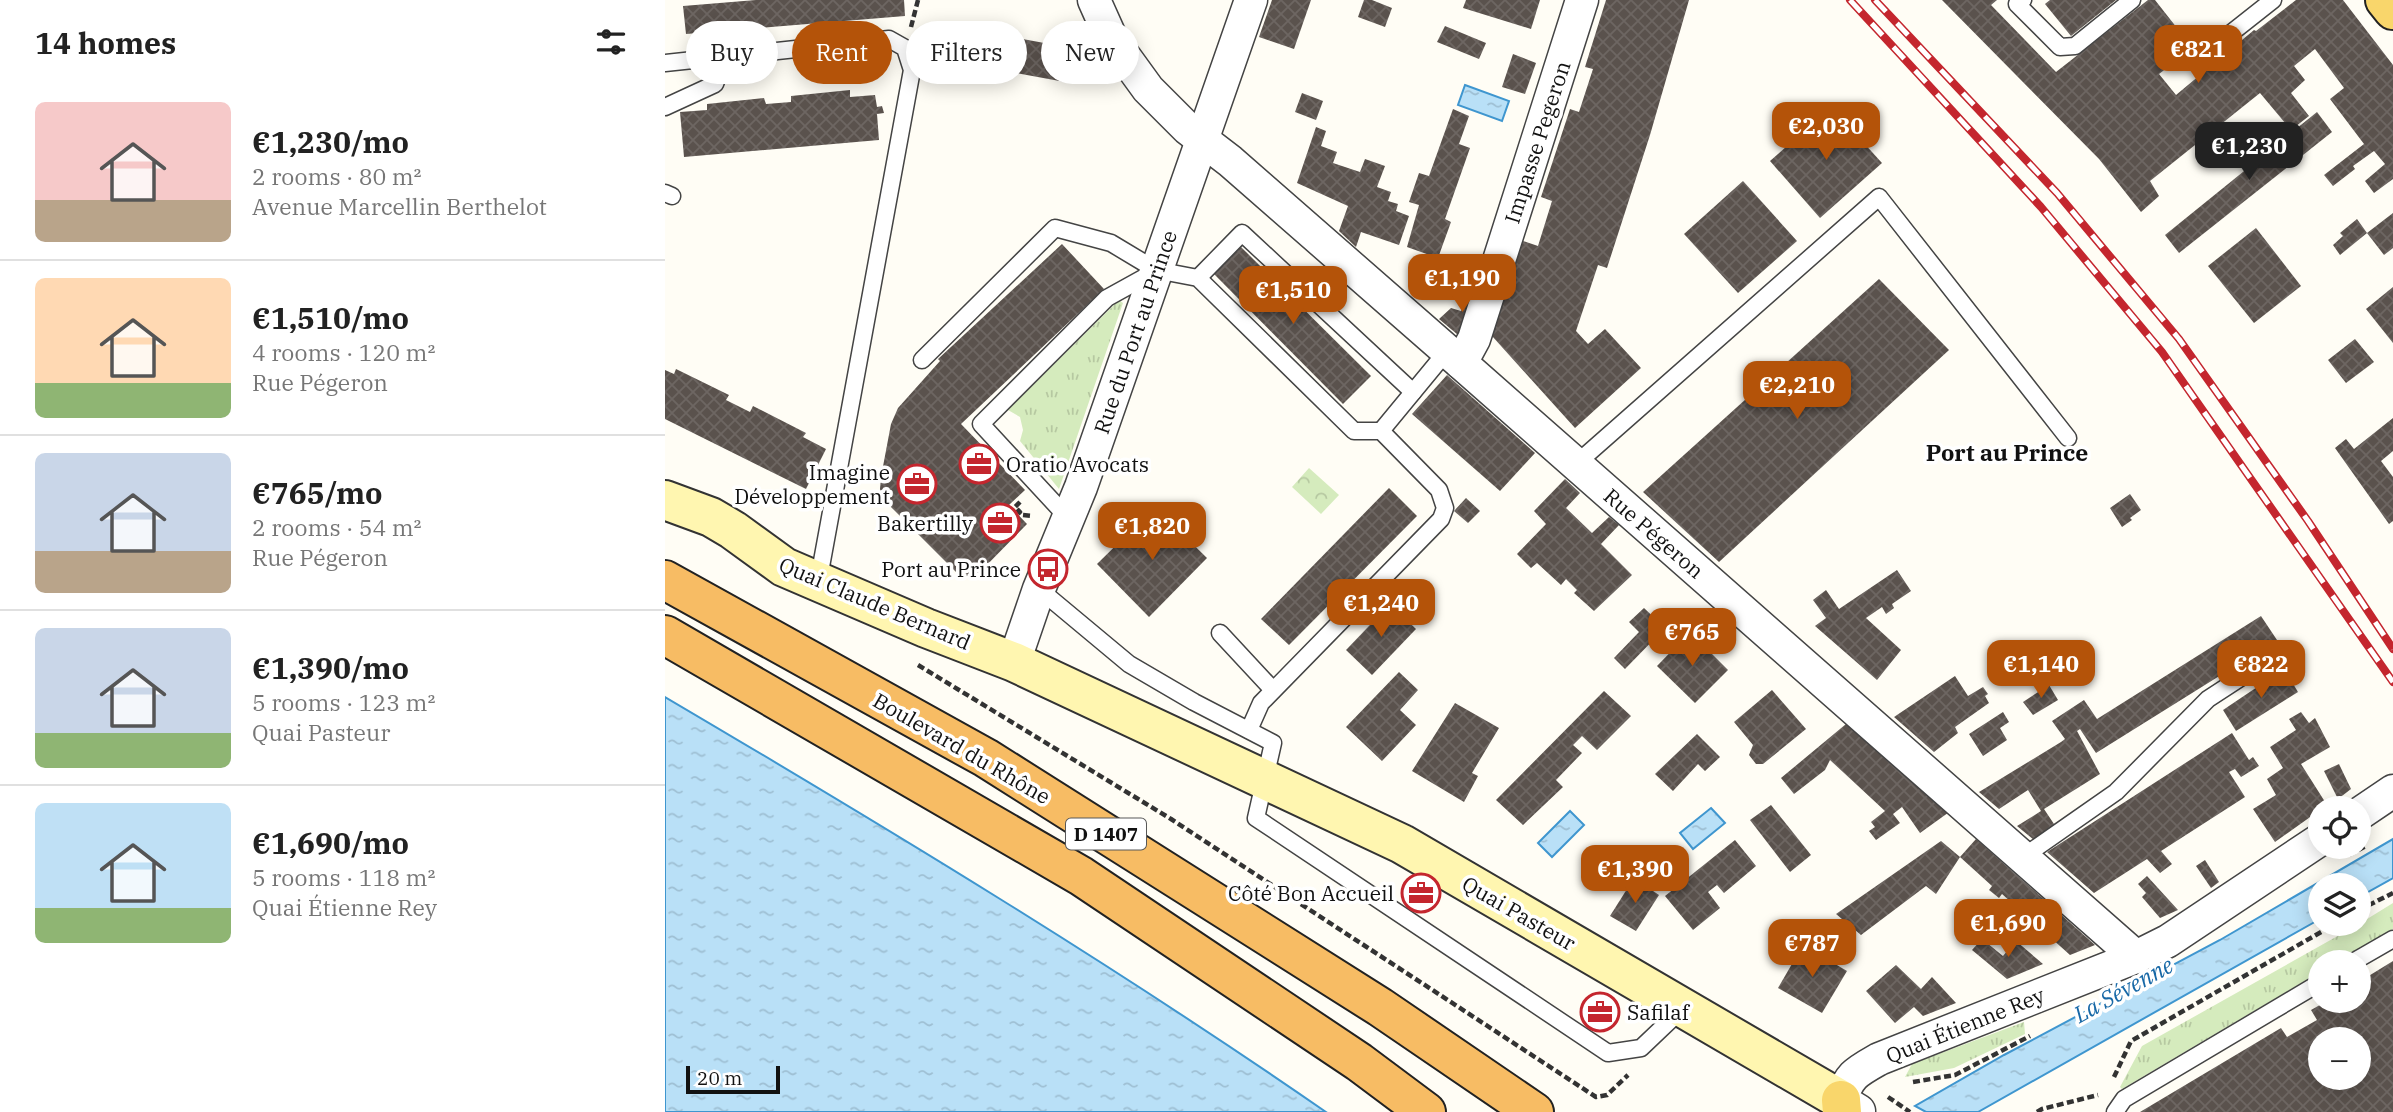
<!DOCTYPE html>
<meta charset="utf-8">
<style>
body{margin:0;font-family:"IBM Plex Serif",serif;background:#f2f2f2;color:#222;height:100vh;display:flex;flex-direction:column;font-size:26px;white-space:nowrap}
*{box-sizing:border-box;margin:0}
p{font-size:23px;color:#767676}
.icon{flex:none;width:38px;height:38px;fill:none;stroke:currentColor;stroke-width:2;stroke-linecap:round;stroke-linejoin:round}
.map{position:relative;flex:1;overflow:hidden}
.panel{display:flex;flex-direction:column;background:#fff;width:665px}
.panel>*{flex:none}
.top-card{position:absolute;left:21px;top:21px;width:665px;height:63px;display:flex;gap:14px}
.tools{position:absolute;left:1643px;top:796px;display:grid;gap:14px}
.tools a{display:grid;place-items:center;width:63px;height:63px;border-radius:50%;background:#fff;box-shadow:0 4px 18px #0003;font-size:35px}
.scale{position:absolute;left:21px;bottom:18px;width:94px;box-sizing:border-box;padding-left:7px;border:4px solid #111;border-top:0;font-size:19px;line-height:24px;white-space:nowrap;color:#111;-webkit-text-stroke:5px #fff;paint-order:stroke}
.price{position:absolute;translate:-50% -60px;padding:0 16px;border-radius:14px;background:#b45309;color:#fff;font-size:23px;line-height:46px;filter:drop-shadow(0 2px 4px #0008)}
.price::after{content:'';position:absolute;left:50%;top:42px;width:21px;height:16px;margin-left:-10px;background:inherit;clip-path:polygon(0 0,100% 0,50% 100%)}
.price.selected{background:#222;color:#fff}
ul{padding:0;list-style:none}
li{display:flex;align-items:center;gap:21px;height:175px;padding:0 35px}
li+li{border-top:2px solid #e0e0e0}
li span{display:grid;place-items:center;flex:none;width:196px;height:140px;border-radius:10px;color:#555}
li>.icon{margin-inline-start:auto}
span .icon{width:84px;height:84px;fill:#fffc;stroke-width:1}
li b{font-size:30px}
h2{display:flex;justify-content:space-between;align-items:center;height:84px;padding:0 35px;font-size:30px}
.pill{padding:0 24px;border-radius:32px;background:#fff;box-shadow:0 4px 18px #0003;font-size:24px;line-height:63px}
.pill.selected{background:#b45309;color:#fff}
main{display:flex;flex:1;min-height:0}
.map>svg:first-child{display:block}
.grass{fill:url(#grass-tufts)}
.park{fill:url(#park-crowns)}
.water{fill:url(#water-ripples);stroke:#3f96cf;stroke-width:2}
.building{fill:url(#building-cross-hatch);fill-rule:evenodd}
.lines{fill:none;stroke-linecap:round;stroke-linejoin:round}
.service-casing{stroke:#444;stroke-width:19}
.minor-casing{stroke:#444;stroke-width:35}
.secondary-casing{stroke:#333;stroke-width:42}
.primary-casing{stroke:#222;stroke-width:42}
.trunk-casing{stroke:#222;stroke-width:42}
.path{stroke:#333;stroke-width:4.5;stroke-dasharray:7 3.5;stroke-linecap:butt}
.service{stroke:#fff;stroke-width:16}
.minor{stroke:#fff;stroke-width:32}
.secondary{stroke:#fff6b0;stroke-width:38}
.primary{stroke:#f9d66b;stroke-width:38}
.trunk{stroke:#f7bc64;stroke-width:38}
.rail-casing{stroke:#c4262e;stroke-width:8}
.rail{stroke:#fff;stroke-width:5;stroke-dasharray:16;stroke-linecap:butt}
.labels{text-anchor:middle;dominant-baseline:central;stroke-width:7;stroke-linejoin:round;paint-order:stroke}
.shield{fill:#fff;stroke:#585858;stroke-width:2}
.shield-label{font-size:19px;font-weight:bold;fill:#111}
.street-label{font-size:21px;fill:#111;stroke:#fff}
.poi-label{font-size:21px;fill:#111;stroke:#fff;text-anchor:end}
.neighbourhood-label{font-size:23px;font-weight:bold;fill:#111;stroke:#fff}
.water-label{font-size:23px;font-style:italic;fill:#1768a6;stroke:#fff}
</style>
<main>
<section class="panel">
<h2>14 homes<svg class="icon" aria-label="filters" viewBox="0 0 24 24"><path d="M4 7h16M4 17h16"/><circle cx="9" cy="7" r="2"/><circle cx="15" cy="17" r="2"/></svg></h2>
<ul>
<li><span style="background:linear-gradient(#f6c9c9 70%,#b9a48a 0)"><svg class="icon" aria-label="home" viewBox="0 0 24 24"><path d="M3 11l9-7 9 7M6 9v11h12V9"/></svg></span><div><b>€1,230/mo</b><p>2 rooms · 80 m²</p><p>Avenue Marcellin Berthelot</p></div></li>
<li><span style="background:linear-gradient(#ffd9b3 75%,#8fb573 0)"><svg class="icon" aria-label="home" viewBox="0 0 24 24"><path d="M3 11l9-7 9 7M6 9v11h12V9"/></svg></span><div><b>€1,510/mo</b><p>4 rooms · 120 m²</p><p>Rue Pégeron</p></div></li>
<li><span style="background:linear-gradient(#c9d6e8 70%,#b9a48a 0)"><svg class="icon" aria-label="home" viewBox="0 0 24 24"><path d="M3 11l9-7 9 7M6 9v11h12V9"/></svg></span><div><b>€765/mo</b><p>2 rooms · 54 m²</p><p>Rue Pégeron</p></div></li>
<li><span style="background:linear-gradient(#c9d6e8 75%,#8fb573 0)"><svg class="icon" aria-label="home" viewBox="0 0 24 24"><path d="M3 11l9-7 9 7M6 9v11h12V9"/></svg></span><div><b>€1,390/mo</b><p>5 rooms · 123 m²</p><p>Quai Pasteur</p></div></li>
<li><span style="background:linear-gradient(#bfe0f5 75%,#8fb573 0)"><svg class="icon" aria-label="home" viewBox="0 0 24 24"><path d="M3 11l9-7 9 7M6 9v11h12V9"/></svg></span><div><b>€1,690/mo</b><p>5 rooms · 118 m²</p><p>Quai Étienne Rey</p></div></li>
</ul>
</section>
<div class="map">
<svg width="1728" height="1112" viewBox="0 0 1728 1112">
<defs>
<pattern id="grass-tufts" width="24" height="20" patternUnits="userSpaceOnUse" patternTransform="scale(1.75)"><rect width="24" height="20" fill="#d5ebbd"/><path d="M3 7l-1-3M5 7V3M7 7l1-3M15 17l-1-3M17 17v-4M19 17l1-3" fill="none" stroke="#b6c8a1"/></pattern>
<pattern id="park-crowns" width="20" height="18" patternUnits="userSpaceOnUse" patternTransform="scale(1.75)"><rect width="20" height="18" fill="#d5ebbd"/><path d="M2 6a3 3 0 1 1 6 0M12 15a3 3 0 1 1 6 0" fill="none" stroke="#b6c8a1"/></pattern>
<pattern id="water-ripples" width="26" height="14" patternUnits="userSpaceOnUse" patternTransform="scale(1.75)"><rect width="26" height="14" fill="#b9e0f7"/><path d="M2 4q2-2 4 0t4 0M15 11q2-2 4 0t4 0" fill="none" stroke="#9ebfd3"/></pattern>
<pattern id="building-cross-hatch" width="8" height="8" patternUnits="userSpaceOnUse" patternTransform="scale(1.75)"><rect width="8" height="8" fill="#5a524d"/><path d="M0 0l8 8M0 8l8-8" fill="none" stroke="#6d6662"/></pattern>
</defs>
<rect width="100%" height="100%" fill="#fffdf5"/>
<g class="grass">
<path d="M454,300L458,303L394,489L355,441L358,430L355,417L343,410Z"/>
<path d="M1728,903V929L1672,962H1656L1655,972L1457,1089L1455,1087L1477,1046L1694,924Z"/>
<path d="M1359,1022L1360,1034L1289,1068L1240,1077L1247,1064Z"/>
</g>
<path class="park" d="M644,468L674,495L656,514L627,487Z"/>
<g class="water">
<path d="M800,85L844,101L837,121L793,105Z"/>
<path d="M0,697C224,829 447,964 661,1112H0Z"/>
<path d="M1046,808L1060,823L1028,849L1015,833Z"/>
<path d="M905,811L919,825L887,857L873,843Z"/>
<path d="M1728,839V878L1694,897V886H1656L1655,919L1313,1112H1261L1250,1106L1339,1055L1555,940Z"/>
</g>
<g class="building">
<path d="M91,0H239L240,16L21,34L18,6Z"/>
<path d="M607,0H646L629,49L594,37Z"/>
<path d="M699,0H707L727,8L720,27L693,17Z"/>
<path d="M801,0H875L866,29L798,8Z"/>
<path d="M941,0H1024L985,135L942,268L933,265L911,331L923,344L940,329L976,368L910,428L827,336L858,241L873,246L887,201L876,197L905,109L914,112L928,69L920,67Z"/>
<path d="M1277,0H1332L1326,5L1391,72L1483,0H1490L1523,42L1528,38L1533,44L1494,74L1511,95L1589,30L1591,31L1631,0H1678L1728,65V179L1709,193L1700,181L1720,164L1709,151L1688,166L1690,169L1668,186L1659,175L1699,144L1665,99L1679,88L1650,49L1629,66L1640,80L1626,93L1644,116L1626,130L1595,93L1485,181L1494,196L1476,212L1434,159Z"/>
<path d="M1385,0H1451L1406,36L1380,4Z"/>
<path d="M780,26L821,43L814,59L772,42Z"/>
<path d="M341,36L406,48L400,82L334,70Z"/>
<path d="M848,54L871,63L860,94L837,87Z"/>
<path d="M185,90V97L210,95L212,107L217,106L219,113L212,114L214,140L19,157L15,112L42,110V104L99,98L101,104L126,102V96Z"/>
<path d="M637,93L658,101L651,120L630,112Z"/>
<path d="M1166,107L1217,163L1155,218L1105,161Z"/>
<path d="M788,109L804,116L794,144L805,148L780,219L786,222L773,258L742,247L754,205L744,202L754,173L764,176Z"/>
<path d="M1652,112L1667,132L1514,253L1500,235Z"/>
<path d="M651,127L661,131L656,146L672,152L668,163L695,172L700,159L720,166L712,187L726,192L723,201L733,204L731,211L744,216L734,245L696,232L691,247L674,231L683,206L632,183Z"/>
<path d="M1078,181L1132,241L1073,293L1019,234Z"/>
<path d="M1728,213V248L1719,255L1702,233Z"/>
<path d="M1692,219L1702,233L1675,255L1668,245L1678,236L1675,233Z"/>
<path d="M1591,228L1636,286L1589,323L1543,266Z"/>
<path d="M397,244L439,289L296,424L360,490L344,505L362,524L313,574L296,577L217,498L215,489L216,477L226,424L233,408L275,361L273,359Z"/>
<path d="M576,247L706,376L678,404L549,274Z"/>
<path d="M1214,279L1284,350L1054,562L978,492Z"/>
<path d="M805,285L815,289L799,340L774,319L786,308L796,311Z"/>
<path d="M1728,287V343L1701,309Z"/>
<path d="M1690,339L1709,362L1681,383L1663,360Z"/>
<path d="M11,369L64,395L61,400L85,412L88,406L141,433L138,437L161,449L141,489L0,419V370L9,374Z"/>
<path d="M782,375L870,453L835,491L747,414Z"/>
<path d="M1728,418V451L1716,461L1728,477V521L1724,524L1670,448L1681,439L1689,449Z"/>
<path d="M900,479L915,493L901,508L927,533L944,517L954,525L936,544L967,575L929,611L909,593L912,590L901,579L896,585L872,563L866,568L852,554L881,524L869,511Z"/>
<path d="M724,488L752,516L624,645L596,619Z"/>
<path d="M1465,494L1476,510L1465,518L1467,520L1457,527L1445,508Z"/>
<path d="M801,498L815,511L803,523L789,511Z"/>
<path d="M490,507L542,558L484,617L432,564Z"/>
<path d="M1232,570L1246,591L1227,604L1229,608L1221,614L1217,607L1201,618L1236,650L1212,680L1150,626L1161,618L1148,600L1161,590L1174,609Z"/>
<path d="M725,604L751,629L707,675L681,650Z"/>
<path d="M979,608L1000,628L960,669L949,658L974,632L964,622Z"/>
<path d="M1596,616L1612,640L1431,753L1415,729L1412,731L1435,774L1379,809L1391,827L1369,840L1352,826L1376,811L1363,790L1334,809L1314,792L1396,742L1400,739L1387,721L1419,700L1432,719Z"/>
<path d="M1025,632L1063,670L1030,703L992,666Z"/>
<path d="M1619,669L1633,692L1571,731L1558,710Z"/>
<path d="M734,672L753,690L735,710L751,725L717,761L681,727Z"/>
<path d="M1290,676L1303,696L1318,687L1323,694L1320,696L1324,703L1290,727L1293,733L1269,752L1229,717Z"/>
<path d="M1384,685L1393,700L1368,715L1358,702Z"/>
<path d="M1107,690L1141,729L1098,764H1091L1084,755L1088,745L1069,722Z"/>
<path d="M939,691L966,716L932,750L917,736L908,745L917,753L891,780L898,787L858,825L831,800Z"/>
<path d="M790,703L834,728L807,773L813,776L799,802L747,771Z"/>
<path d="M1338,712L1344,722L1335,728L1342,740L1318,756L1304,734Z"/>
<path d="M1636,712L1644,723L1650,718L1665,747L1636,764L1662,805L1610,842L1588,809L1611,795L1602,779L1618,768L1605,747L1631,730L1624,719Z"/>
<path d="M1181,724L1202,742L1206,739L1287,810L1255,833L1237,807L1228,814L1235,823L1211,840L1204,831L1210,827L1206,822L1220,811L1165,760L1160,770L1129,794L1116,778Z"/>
<path d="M1567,733L1584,760L1588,757L1594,766L1576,777L1570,769L1564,772L1580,797L1496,851L1507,864L1495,873L1482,859L1429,893L1382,852Z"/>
<path d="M1032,734L1055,757L1040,771L1033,764L1008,791L990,774Z"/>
<path d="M1674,764L1686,789L1673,799L1659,771Z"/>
<path d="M1106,805L1146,855L1125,872L1085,820Z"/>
<path d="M1311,839L1374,895L1430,945L1405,955L1337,894L1334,898L1324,890L1327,886L1295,857Z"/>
<path d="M1070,840L1091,866L1059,893L1052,885L1043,892L1055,908L1028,930L1000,896Z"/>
<path d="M1276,841L1295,857L1271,894L1261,886L1196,935L1171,914Z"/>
<path d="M1540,860L1554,882L1546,888L1531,866Z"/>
<path d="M1482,876L1513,910L1495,918L1477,897L1481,893L1473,884Z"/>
<path d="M969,878L994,895L971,931L945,916Z"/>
<path d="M747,881L771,895L765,905L741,891Z"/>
<path d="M1317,939L1338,956L1351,941L1378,964L1342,979L1307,950Z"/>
<path d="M1138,945L1182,971L1157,1013L1113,988Z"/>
<path d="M1728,961V1112H1475L1616,1028L1622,1037L1652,1020L1646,1010L1662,1001H1694V975L1699,972L1702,977ZM1656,1040H1694V1078H1656Z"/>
<path d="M1231,965L1256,989L1267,977L1291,1003L1258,1016L1249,1007L1230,1023L1201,991Z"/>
<path d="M926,1000L950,1014L944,1024L920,1010Z"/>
</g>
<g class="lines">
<defs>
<g id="service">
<path d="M1358,0L1352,4L1395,47L1410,46L1467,0"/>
<path d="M1532,60L1608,0"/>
<path d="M0,63L224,39L240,48L247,70L153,583"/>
<path d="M0,107L50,84L60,57"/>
<path d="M0,193L7,196"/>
<path d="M533,278L577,233L748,392"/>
<path d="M257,360L390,228L446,243L491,270L533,278L689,431H716L774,490L780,508L776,519L596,703L584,730"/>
<path d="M716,431L782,351"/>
<path d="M911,464L1214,197L1403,438"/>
<path d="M404,519L316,424L442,298L489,272"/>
<path d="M374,589L464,664L529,702L608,743L591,818L943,1053L976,1048L1017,1009"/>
<path d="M555,633L608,690"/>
<path d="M1358,857L1451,792L1543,699L1612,654"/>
<path d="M1688,962L1728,939"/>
<path d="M1450,1112L1459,1099L1656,982"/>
</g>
<g id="minor">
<path d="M429,0L446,38L483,89L522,128L565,161L796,363L1471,957"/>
<path d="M796,363L809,339L917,0"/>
<path d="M349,662L374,589L416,487L586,0"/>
<path d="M1694,814L1728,791"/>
<path d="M1194,1111L1176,1100C1184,1075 1191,1072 1214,1059L1471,957L1503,941L1656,839"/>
</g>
<path id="secondary" d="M0,500L46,517L68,530L119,567L261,628L349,662L737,844L1176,1100"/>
<g id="primary">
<path d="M1720,0L1728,10"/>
<path d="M1176,1100L1177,1112"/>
</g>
<g id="trunk">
<path d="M0,580L321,758L715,1007L869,1112"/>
<path d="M0,635L416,876L694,1062L761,1112"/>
</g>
</defs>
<use href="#service" class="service-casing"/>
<use href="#minor" class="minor-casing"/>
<use href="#secondary" class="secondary-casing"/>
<use href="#primary" class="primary-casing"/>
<use href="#trunk" class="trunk-casing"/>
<g class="path">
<path d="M246,27L253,0"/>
<path d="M353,514L355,512L350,507L355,502"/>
<path d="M358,515L368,516"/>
<path d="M253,665L506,819L931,1097L942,1095L963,1075"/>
<path d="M1684,855L1701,846"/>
<path d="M1694,910L1728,893"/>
<path d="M1449,1077L1466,1041L1670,924"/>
<path d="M1248,1082L1290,1075L1365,1036"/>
<path d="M1223,1097L1245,1112"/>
<path d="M1372,1112L1377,1109L1433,1095"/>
</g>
<use href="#service" class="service"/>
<use href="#minor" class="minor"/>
<use href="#secondary" class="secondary"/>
<use href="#primary" class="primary"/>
<use href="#trunk" class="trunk"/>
<defs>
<g id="rail">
<path d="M1185,0L1376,207L1497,352L1728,682"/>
<path d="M1210,0L1392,193L1514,339L1643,521L1728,649"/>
</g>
</defs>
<use href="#rail" class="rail-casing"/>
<use href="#rail" class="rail"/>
</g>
<defs>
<symbol id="office-ring" viewBox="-11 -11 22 22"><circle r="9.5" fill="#fff" stroke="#c4262e" stroke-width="1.5"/><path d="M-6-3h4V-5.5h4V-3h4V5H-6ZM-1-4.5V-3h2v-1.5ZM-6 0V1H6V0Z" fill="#c4262e"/></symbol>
<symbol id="bus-ring" viewBox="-11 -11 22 22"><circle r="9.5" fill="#fff" stroke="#c4262e" stroke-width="1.5"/><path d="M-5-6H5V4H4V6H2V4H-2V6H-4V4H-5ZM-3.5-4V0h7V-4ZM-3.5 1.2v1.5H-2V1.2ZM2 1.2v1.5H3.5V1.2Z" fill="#c4262e"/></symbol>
</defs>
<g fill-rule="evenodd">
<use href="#office-ring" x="292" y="442" width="44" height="44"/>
<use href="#office-ring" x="230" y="462" width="44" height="44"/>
<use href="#office-ring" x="313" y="501" width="44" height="44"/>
<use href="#bus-ring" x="361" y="547" width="44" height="44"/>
<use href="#office-ring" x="734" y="871" width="44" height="44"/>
<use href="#office-ring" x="913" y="990" width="44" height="44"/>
</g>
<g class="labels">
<rect class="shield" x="401" y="818.5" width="80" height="31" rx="5"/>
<g class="shield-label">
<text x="441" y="834">D 1407</text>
</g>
<g class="street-label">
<text transform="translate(872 142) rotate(-72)">Impasse Pegeron</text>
<text transform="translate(470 332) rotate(-71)">Rue du Port au Prince</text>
<text transform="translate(989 533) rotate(41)">Rue Pégeron</text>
<text transform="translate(210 603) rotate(23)">Quai Claude Bernard</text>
<text transform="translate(297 748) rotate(30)">Boulevard du Rhône</text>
<text transform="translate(854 913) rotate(30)">Quai Pasteur</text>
<text transform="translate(1300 1025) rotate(-22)">Quai Étienne Rey</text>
</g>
<g class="poi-label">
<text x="341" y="464" text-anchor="start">Oratio Avocats</text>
<text x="225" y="472">Imagine<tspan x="225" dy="24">Développement</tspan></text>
<text x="308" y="523">Bakertilly</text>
<text x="356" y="569">Port au Prince</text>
<text x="729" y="893">Côté Bon Accueil</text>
<text x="962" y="1012" text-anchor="start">Safilaf</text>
</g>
<g class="neighbourhood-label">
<text x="1342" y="452">Port au Prince</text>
</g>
<g class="water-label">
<text transform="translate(1458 989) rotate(-29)">La Sévenne</text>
</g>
</g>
</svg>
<div class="tools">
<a><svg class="icon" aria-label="locate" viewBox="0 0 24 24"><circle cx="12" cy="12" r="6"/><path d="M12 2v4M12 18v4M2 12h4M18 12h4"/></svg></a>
<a><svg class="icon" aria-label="layers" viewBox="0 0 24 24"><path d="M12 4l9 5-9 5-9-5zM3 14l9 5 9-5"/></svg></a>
<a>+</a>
<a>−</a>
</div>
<div class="scale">20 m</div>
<b class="price" style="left:1533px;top:85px">€821</b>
<b class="price" style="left:1161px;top:162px">€2,030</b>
<b class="price selected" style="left:1584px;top:182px">€1,230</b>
<b class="price" style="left:797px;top:314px">€1,190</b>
<b class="price" style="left:628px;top:326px">€1,510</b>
<b class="price" style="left:1132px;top:421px">€2,210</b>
<b class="price" style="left:487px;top:562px">€1,820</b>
<b class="price" style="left:716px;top:639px">€1,240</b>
<b class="price" style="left:1027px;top:668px">€765</b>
<b class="price" style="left:1376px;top:700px">€1,140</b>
<b class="price" style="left:1596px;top:700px">€822</b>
<b class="price" style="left:970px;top:905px">€1,390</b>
<b class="price" style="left:1343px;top:959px">€1,690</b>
<b class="price" style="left:1147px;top:979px">€787</b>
<div class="top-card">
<a class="pill">Buy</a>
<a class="pill selected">Rent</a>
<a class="pill">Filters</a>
<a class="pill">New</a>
</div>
</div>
</main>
